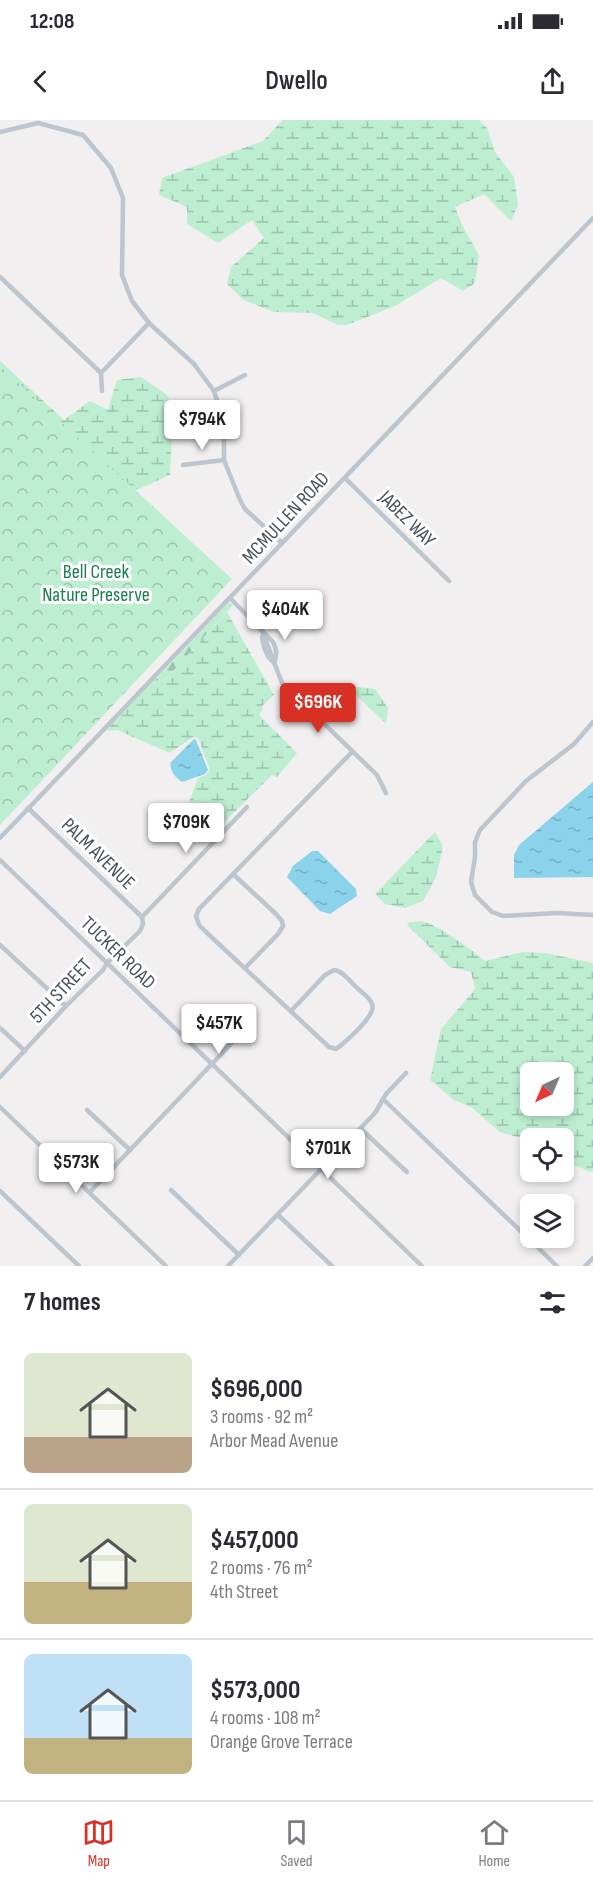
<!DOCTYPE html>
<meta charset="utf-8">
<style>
body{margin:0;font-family:"Sofia Sans Condensed",sans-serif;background:#f2f2f3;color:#2b2b33;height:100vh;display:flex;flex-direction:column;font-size:22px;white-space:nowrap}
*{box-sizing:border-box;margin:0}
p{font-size:20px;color:#7c7c81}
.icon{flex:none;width:33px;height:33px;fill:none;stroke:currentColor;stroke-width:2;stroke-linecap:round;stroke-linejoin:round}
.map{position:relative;height:1146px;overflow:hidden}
.panel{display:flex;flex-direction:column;background:#fff;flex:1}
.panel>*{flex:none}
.needle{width:39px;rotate:224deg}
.tools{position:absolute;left:520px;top:942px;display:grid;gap:12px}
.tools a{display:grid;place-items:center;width:54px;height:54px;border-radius:9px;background:#fff;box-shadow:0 3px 9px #0003;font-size:30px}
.price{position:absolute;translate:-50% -51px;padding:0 14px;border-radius:6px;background:#fff;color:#222;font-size:20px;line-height:39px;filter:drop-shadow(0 2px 3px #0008)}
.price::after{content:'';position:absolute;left:50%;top:36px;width:18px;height:14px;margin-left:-9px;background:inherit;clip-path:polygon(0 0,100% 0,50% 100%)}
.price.selected{background:#d93025;color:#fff}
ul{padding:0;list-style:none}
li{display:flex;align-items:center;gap:18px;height:150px;padding:0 24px}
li+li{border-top:2px solid #e1e1e2}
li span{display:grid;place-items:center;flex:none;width:168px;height:120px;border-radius:9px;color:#555}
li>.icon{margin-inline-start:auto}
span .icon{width:72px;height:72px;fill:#fffc;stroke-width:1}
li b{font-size:26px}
h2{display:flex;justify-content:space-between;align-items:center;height:72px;padding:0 24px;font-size:26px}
.status{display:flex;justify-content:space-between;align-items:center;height:42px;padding:0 30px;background:#fff;direction:ltr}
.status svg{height:16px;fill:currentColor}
header{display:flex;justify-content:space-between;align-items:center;height:78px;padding:0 24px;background:#fff;font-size:27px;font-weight:600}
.tab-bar{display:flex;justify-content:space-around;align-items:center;height:84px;border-top:2px solid #e1e1e2;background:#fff;font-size:16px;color:#7c7c81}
.tab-bar a{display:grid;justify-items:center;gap:3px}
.tab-bar .selected{color:#d93025}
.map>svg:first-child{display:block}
.forest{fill:url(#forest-firs)}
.wetland{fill:url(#wetland-marsh);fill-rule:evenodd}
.park{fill:url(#park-crowns)}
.water{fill:url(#water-ripples)}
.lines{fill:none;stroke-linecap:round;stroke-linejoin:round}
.minor{stroke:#bdc5ce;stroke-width:4.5}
.labels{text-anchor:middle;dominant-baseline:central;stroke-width:6;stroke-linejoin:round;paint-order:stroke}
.street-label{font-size:20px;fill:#47515c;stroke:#fff}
.park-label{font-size:20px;fill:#187d4f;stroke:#fff}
</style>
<div class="status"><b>12:08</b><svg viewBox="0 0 49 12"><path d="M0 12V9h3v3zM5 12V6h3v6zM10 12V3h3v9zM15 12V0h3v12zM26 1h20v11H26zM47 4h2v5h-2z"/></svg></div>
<header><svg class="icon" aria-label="back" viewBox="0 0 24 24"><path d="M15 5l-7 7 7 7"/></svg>Dwello<svg class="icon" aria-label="share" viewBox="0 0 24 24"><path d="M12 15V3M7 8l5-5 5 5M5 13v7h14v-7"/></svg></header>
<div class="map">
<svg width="593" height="1146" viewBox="0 0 593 1146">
<defs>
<pattern id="forest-firs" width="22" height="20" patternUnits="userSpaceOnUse" patternTransform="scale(1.5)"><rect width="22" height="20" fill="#beeed2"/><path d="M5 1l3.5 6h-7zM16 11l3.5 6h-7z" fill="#9cc3ae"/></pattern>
<pattern id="wetland-marsh" width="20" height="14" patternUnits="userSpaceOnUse" patternTransform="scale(1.5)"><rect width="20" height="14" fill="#beeed2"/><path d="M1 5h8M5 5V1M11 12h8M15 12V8" fill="none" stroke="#9cc3ae"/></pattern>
<pattern id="park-crowns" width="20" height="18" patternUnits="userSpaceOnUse" patternTransform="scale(1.5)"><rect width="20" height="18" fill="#beeed2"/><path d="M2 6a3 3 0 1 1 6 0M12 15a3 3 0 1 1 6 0" fill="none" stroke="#9cc3ae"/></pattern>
<pattern id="water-ripples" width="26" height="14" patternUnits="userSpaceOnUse" patternTransform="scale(1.5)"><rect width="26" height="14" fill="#8bd3eb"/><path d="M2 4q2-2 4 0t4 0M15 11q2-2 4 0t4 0" fill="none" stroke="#73aec2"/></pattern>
</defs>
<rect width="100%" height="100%" fill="#f1efef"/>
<path class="forest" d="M229,482L233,485L165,560L154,561Z"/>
<g class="wetland">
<path d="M283,0H479L487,8L495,32L514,57L518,84L511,101L484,74L455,87L463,107L479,135L475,163L463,171L441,158L395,186L347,205H338L313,193L274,192L244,180L227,164L231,147L264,118L252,100L218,123L187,104V87L159,75L162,58L263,21Z"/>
<path d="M0,241L64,300L90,281L108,290L117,260L141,257L167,275L181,301L172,315L170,355L128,374L0,413Z"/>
<path d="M227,492L274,575L262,586L263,590L259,594L260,596L297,633L277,657L272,655L215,711L202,707L185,693L198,658L206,655L210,650L198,618L193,617L170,633L117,610L106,611L153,561L165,560Z"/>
<path d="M358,567L375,569L388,588L386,604L349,568Z"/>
<path d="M435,712L442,724V731L436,757L423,781L405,788L385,784L375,774Z"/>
<path d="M409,802C413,802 419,801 424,802C440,806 472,830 485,841L523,832L545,833L593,843V1051L590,1052L564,1040V1018H531V1021L500,1012L471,987L454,980L430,960L441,909L475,869L471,852L450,847L407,805ZM531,952H564V986H531Z"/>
</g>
<path class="park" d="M0,246L232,459L0,705Z"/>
<g class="water">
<path d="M194,619L196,620L208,650L205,654L182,662C175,657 169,650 171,642Z"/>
<path d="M593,662V757L514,758V735L519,725Z"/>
<path d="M312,731H318L356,769L357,776L330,794L320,791L287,757L293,746Z"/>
</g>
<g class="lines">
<g class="minor">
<path d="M0,12L38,3L83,15L111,48L123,78L122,155L132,181L149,203L194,244L214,271L224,303V340L240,380L245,389L282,423"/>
<path d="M0,157L101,253"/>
<path d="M102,271L101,253L149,203"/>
<path d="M214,271L245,255"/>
<path d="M183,345L224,340"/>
<path d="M345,358L449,461"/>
<path d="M230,478L273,522C277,530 277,534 274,543"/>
<path d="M261,508L282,563L377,655L386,673"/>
<path d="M262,517C264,527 265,534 272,541"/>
<path d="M593,602L574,624L526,661L480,710L475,722V737L471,762L475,775L492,792L503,796L557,793L593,795"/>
<path d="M0,718L593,98"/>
<path d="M0,740L422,1146"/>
<path d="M233,754L276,794L282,801L283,806L278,814L245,848"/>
<path d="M142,797L247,687"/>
<path d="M0,825L66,886"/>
<path d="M291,891L325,855L334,850C343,851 350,861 356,867C361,872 370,877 372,884C377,895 347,920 339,927L336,929L329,927L205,811L199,805L196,796L199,789L352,632"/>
<path d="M0,908L25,931"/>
<path d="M0,957L66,886L103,850L107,843L140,811L143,804L142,797L28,688"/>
<path d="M383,979L557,1146"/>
<path d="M0,987L166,1146"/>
<path d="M87,990L130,1030"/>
<path d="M361,1009L407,1052"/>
<path d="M171,1070L239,1135"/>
<path d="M0,1071L79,1146"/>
<path d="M90,1072L249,905"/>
<path d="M278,1095L332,1146"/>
<path d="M228,1146L375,993L386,974L406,953"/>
<path d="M585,1146L593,1138"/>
</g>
</g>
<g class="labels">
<g class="street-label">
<text transform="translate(286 398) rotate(-47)">MCMULLEN ROAD</text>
<text transform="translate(407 399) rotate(45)">JABEZ WAY</text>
<text transform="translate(98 734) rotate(44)">PALM AVENUE</text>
<text transform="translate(118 833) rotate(44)">TUCKER ROAD</text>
<text transform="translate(61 871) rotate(-47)">5TH STREET</text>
</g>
<g class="park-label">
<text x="96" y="452">Bell Creek<tspan x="96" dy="23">Nature Preserve</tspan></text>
</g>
</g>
</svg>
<div class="tools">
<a><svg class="needle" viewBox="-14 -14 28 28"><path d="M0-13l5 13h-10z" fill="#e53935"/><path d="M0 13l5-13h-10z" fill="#7c7c81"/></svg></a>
<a><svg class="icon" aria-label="locate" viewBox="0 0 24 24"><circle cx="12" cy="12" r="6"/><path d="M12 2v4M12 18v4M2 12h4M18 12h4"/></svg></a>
<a><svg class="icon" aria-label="layers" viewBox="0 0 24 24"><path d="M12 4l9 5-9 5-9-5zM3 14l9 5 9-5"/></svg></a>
</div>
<b class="price" style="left:202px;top:331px">$794K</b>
<b class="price" style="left:285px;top:521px">$404K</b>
<b class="price selected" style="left:318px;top:614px">$696K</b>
<b class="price" style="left:186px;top:734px">$709K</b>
<b class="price" style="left:219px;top:935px">$457K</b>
<b class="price" style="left:328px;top:1060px">$701K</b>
<b class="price" style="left:76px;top:1074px">$573K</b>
</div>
<section class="panel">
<h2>7 homes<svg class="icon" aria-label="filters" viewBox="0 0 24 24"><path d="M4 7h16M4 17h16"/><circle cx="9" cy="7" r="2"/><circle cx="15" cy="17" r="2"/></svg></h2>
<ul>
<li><span style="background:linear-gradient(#dfe7d0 70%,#b9a48a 0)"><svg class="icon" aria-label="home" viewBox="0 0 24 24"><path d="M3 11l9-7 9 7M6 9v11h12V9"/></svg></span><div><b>$696,000</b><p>3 rooms · 92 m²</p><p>Arbor Mead Avenue</p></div></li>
<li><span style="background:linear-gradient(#dfe7d0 65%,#c2b280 0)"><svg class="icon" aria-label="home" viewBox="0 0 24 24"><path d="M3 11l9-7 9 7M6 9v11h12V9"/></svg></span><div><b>$457,000</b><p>2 rooms · 76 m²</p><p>4th Street</p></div></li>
<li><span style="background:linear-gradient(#bfe0f5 70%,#c2b280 0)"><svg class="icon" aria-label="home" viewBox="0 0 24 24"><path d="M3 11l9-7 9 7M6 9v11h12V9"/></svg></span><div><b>$573,000</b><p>4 rooms · 108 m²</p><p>Orange Grove Terrace</p></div></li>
</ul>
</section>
<nav class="tab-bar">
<a class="selected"><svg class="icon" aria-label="map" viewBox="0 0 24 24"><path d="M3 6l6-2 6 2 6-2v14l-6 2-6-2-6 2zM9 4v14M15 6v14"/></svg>Map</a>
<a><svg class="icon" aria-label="saved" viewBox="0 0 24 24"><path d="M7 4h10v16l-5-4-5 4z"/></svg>Saved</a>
<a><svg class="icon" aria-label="home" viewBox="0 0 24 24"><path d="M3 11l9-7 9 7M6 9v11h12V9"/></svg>Home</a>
</nav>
